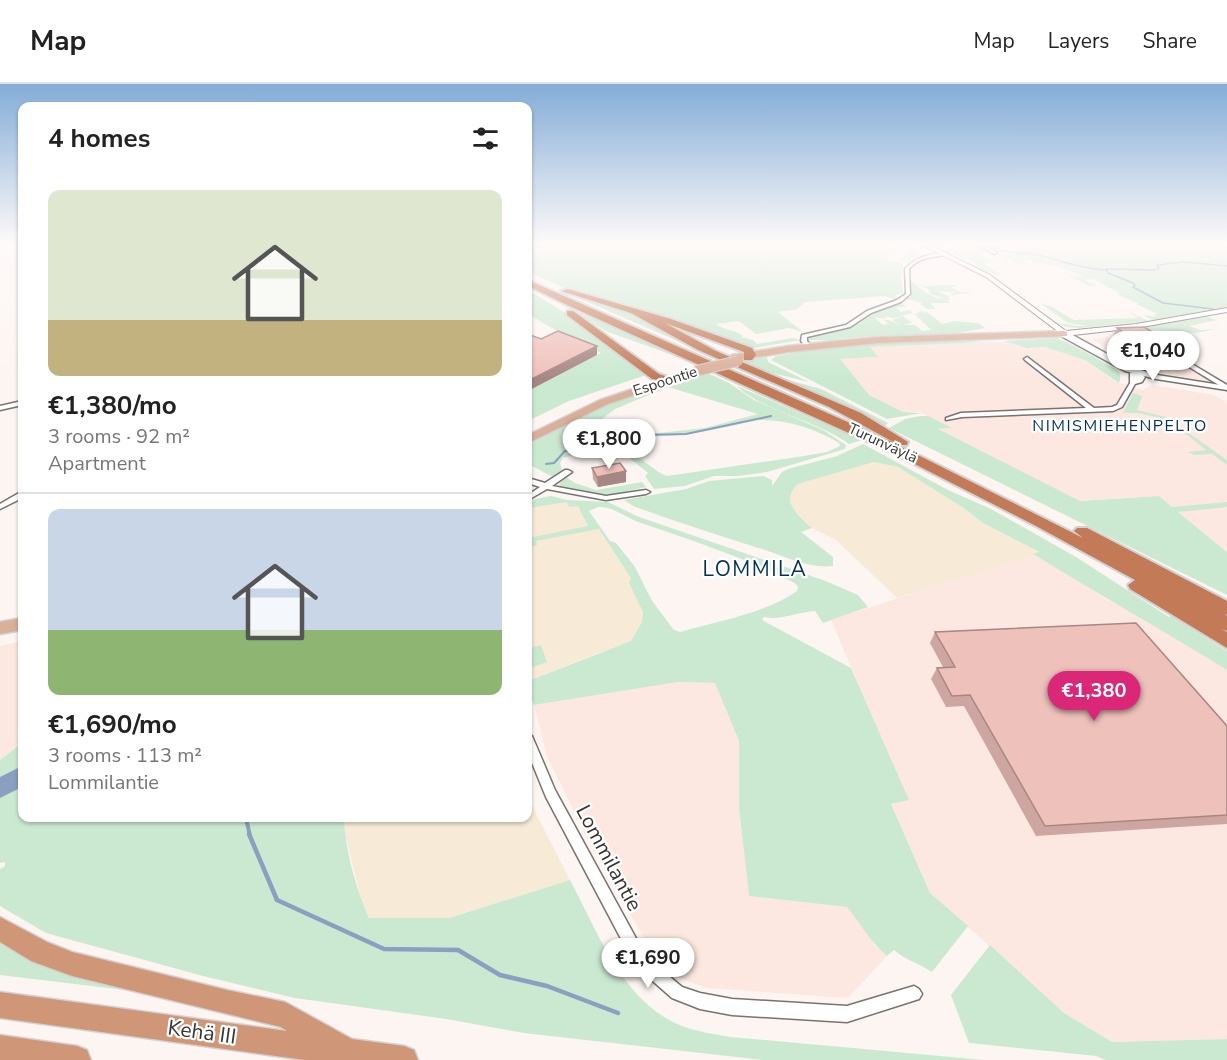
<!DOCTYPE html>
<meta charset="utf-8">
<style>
body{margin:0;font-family:"Nunito Sans",sans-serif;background:#f2f2f2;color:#222;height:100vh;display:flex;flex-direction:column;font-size:22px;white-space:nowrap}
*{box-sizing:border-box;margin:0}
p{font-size:20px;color:#767676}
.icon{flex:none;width:33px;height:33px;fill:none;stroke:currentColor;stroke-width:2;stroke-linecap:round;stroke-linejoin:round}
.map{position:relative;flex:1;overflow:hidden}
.sheet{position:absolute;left:18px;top:18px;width:514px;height:720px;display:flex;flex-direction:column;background:#fff;border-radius:12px;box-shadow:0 2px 4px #0004}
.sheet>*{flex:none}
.price{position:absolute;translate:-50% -51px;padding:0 14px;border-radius:21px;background:#fff;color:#222;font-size:20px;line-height:39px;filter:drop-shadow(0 2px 3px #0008)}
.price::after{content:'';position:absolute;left:50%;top:36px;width:18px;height:14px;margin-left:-9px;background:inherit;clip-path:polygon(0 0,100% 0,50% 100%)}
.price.active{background:#db2777;color:#fff}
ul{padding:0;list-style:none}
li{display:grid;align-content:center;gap:12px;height:318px;padding:0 30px}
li+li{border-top:2px solid #e0e0e0}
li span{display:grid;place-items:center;height:186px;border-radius:12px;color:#555}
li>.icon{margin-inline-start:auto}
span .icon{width:108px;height:108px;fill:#fffc;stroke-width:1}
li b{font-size:26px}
h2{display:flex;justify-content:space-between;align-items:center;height:72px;padding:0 30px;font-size:26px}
header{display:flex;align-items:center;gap:36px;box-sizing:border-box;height:84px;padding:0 30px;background:#fff;border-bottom:2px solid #e0e0e0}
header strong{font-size:28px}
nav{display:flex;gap:33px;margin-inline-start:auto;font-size:21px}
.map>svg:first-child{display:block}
.commercial{fill:#fce8e0}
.industrial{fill:#f7ebd7}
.green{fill:#cbe9d1;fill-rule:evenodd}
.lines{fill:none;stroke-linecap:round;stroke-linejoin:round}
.stream-far3{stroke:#8b9fc0;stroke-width:1.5}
.stream-far2{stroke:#8b9fc0;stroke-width:2}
.stream-far1{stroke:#8b9fc0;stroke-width:4}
.stream{stroke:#8b9fc0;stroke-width:4.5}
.river{fill:#8b9fc0;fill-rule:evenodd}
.minor-casing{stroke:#7a726f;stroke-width:3}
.tertiary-casing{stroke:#7a726f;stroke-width:3}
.secondary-casing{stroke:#7a726f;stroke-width:2}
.primary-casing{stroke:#d3d2d2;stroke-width:3}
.trunk-casing{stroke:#d3d2d2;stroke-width:3}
.motorway-casing{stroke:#d3d2d2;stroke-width:4}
.minor{fill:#fff;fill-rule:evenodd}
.tertiary{fill:#fff;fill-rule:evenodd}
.secondary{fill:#fff;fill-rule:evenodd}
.primary{fill:#dbb09a;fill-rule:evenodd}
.trunk{fill:#cf9678;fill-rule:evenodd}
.motorway{fill:#c37b57;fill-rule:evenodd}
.primary-bridge-casing{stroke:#d3d2d2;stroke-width:12;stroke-linecap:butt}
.primary-bridge{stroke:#dbb09a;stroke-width:10}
.wall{fill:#cea6a1}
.shaded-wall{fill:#a78783}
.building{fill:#efc1bb;stroke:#a78783;stroke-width:1.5}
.labels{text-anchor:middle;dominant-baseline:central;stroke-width:4.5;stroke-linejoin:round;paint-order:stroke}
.far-street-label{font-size:15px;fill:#363331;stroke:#fff}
.far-neighbourhood-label{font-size:16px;letter-spacing:1.5px;fill:#023256;stroke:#fff}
.quarter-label{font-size:21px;letter-spacing:1.5px;fill:#023256;stroke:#fff}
.near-street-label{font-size:21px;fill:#363331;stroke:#fff}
</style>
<header>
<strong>Map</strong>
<nav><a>Map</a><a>Layers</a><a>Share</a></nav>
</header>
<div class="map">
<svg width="1227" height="976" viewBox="0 0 1227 976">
<rect width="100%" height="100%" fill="#fdf5f1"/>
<g class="commercial">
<path d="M1137,250L1217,299L1140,285L1092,255Z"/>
<path d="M987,258H1007L1027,264L1045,263L1085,276L1116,298L1143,306L1152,301L1214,311L1227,319V468L1159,412L1080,417L937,345L951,344L920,328H903L869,311L839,275L877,273L869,263Z"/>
<path d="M1033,470L1106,515L1164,546L1227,586V955L1112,958L1064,929L930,809L891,720L908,716L831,536Z"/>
<path d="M22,557V659L0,676V562Z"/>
<path d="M678,598L715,599L739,657V724L749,812L847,823L869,850L875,862L887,872L848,914L706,904L685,896L663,880L647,860L583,745L547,673L534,621Z"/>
</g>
<g class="industrial">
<path d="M874,378L898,383L965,425L983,439L1040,469L897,514L836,456L812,444L793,426L790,414L792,406L798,400Z"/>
<path d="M551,412L585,423L610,457L616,459L635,483L646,507L671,545L595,570L528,597V420L535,415Z"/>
<path d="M528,714L570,796L449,834H369L361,815L345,750L344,734H528Z"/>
</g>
<g class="green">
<path d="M528,158H910L921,169L908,178L893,176L905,172L908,165L902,159L891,160L896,164L895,168L885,175L904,180L901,191L903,209L895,211L896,216L885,212L805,218L797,225L778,228L803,248L789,244L756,250L739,237L716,240C725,247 734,245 743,252L741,253L753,256L757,260L792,254L801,256L753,264L730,255L581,211L528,188Z"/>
<path d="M942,158H972L988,168L980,170L997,178L983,179L1003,192L987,188L974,180L977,179L939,165L948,166L957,172Z"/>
<path d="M978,158H1227V223L1152,236L1144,231L1156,233L1154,231L1158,230L1136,220H1139L1117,210L1119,209L1094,195L1083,196L1097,202H1090L1062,188L1075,193L1083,192L1060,183L1024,176L1018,177L1036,181L1014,179L1012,177H1014C1009,174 1004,174 999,171L1001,169L993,167Z"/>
<path d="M911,197C921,203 931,217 944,214L930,210L929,206L916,198L923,202L955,201L957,203H951L959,208H974L953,211L958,215L950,210L958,208L937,207L950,213L948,214L951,216H947L950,219H930L936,225H927L920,220L923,219L906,215L911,212Z"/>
<path d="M528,206L575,235L646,291L569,317L528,337V307L601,269L577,259L528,230V226L532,223L528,221Z"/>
<path d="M576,213L635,230L717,274Z"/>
<path d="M553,215L695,279L608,248Z"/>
<path d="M899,218L907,223H896L901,228L911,226L912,229L894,234L884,232L887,235L874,233L883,241L888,240L884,236H888L902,241L892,236L903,232L912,239L904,241H915L922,247L931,246L916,231H911L920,229L916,228L925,227L922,229L927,228L942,240L954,237L978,239L985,244L948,251H887L835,255L924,252L809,258L829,256H809L808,252L848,245L849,243L861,239L860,236L875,226Z"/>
<path d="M1040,219L1052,223L1074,236L1139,234L1124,225L1148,237L1080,244L1066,243L1056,238L1076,242H1088L1068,239Z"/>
<path d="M1208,233L1217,236L1189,242L1201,246L1216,245L1196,249L1131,244Z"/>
<path d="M1056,254C1063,255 1118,285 1120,289C1121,291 1120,296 1119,299L1085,276L1045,263L1027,264L1004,257Z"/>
<path d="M928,256L987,258L870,263L878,273L840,275L869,311L903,328L922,329L887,335L771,276L776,272L833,262Z"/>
<path d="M767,273L768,278L809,298L768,288L740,278Z"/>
<path d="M701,286L729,299L754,316L823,346L846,361L845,365L767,388L738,392H714L685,402L654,405L645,392L648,389L612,360L563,374L560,379L562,386L553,393L528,380V362L549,347L629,310ZM668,303L758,330L705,344L612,354L573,365L567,362L615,325ZM760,336C788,336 816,345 839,359L840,362L827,368L804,372L667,392L660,389L620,360C628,350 651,353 664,352C697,351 727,342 760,336Z"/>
<path d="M777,293L821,305L888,339L885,342Z"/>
<path d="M737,302L862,356L849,360C818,337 760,326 737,302Z"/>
<path d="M1133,309L1142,312L1137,326L1166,333L1227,376V381L1212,370L1194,371L1188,368L1206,366C1179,344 1159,327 1123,329Z"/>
<path d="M920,332H928L952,344L938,345L1080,417L1159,412L1172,423L1227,418V423L1178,428L1227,468V511L889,344L905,335Z"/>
<path d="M863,360L948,406L991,425L1076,473L1169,533L1171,532L1227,567V586C1163,546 1097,510 1033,470L1039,468L983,439L965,425L898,383L874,378L798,400C779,417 799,432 812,444L801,448L833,473V482C811,485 786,473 765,466C721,452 676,438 633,422L624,416L686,405L709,397L763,392L772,396V402L782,388L788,385L837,372Z"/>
<path d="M566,393L575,399L596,406L642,398L646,403L609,411L560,402L559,400Z"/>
<path d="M551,412L567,416L608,418L639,433L823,496L858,511L868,523L823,539L815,527C798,528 779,537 764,533L762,536L851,584L909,716L891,720L930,809L968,842L932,888C919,879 905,876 894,866L887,872C871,859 860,839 847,823L749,812L739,724V657L715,599L678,598L534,621L528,608V597L631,557L642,538L643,528L629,499L631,494L599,445L536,457L537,461L528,464V454L588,442L578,422L569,423L567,418L529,424L528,428V420L535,415ZM598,423C613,422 626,434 641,439C694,457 745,474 795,499L798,503L797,507C764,530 718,537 680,548L674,546L652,517L635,483L616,459L610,457L589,427Z"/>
<path d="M541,561L547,578L528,585V564Z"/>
<path d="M22,659V734H344C345,766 356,804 369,834H449L570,796C598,848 623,919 682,942C698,948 714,950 731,953L984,976H763L524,949L446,935L295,914L203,892L46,849L0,822V785L5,782V778L0,779V676Z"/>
<path d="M0,860L55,885L125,906L0,891Z"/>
<path d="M990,861L1064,929L1112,958L1227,955V976H1106L1096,972L969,959L951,911Z"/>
</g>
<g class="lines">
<g class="stream-far3">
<path d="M578,158L684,160L681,158"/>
<path d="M984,158C1001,172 1023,166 1043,172C1063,178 1086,185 1107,186L1108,189L1133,199L1135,201L1133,203L1163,219L1213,225"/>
<path d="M1106,185L1154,186L1159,184L1157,181L1183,178L1227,182"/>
</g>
<path class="stream-far2" d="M546,380L554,379L565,367L586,364L612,355L641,351L686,350L771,332"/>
<path class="stream-far1" d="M246,734L250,752"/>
<path class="stream" d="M249,750L277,816L384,865L458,866L500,891L547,902L618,929"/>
<path class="river" d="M22,682V703L0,714V693Z"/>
<defs>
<g id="minor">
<path d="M974,158H979L997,169L994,170Z"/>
<path d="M948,169L947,171C932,173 919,173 909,185L910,210L901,218L871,229L850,243L807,253V257L812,263L811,264H807L801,257L802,251L846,241L867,227L897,216L906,210L905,185C916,172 932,169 948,169Z"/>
<path d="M1150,255L1227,301V306L1148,258V256Z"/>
<path d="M1027,273L1094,324L1112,323L1117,321L1130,299V289L1139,287L1145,293L1142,298L1135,300L1122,323L1113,327L962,333L946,336V334L961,329L1086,324L1025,276L1024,275Z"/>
<path d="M22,317V321L0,326V322Z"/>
<path d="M565,386H568L572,388L552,402L606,412L646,406L650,408L646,410L606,416L547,405L528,416V411L540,403L528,399V394L545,399Z"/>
<path d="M19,409H22V414L0,425V420Z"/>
<path d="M528,650L532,652L555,706L638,858L657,882L682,903L700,909L732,915L847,922L914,902L919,905L922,910L919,915L847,938L732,931L700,925L672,914L647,892L628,868L546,713L528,669Z"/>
</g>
<path id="tertiary" d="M1061,248H1067L1131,283L1157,291L1227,302V306L1156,295L1125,287L1061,252Z"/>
<path id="secondary" d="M916,158H924L990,191L1066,247L1136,240L1227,224V228L1136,244L1064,252L986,193Z"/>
<g id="primary">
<path d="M1064,247L1067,248V252L878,259L788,268L732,277L727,274L732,271L788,262L878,253Z"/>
<path d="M696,284L701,287L700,289L608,320L528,359V351L600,316Z"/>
<path d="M22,534V546L0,550V538Z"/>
</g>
<g id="trunk">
<path d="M0,833L47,858L72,868L227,906L285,918L352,955L404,962L414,966L418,976H305L0,934V908L287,947L281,943L72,892L31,877L0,858Z"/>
<path d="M0,951L77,962L87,966L91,976H0Z"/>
</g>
<g id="motorway">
<path d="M528,196L897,360L829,323L698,266L631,229L561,207L568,205L671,235L752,264L756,271L752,276H744V268L665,239L716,267L861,329L908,358L907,361H898L1083,454L1074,447L1077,444H1087L1227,517V531L1224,530L1227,532V547L1221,545L1227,548V564L1130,505L1128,501L1135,496L1036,442L895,370L565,220L528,202Z"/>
<path d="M567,227H573L659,290L674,295L668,298L652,295L567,231Z"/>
</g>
</defs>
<use href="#minor" class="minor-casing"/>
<use href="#tertiary" class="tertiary-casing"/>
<use href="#secondary" class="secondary-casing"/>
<use href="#primary" class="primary-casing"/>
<use href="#trunk" class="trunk-casing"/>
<use href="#motorway" class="motorway-casing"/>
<use href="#minor" class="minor"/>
<use href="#tertiary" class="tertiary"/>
<use href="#secondary" class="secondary"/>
<use href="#primary" class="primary"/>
<use href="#trunk" class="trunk"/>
<use href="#motorway" class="motorway"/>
<defs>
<path id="primary-bridge" d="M696,287L738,277"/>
</defs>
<use href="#primary-bridge" class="primary-bridge-casing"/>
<use href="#primary-bridge" class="primary-bridge"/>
</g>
<g class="wall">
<path d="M1117,244L1163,254L1157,266L1125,265L1111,256Z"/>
<path d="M592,384L626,387V398L598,403L593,395Z"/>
<path d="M935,548L1227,642V740L1036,752L964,622L946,623L931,595L937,584L943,583L930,559Z"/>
</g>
<g class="shaded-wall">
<path d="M597,262V271L528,307V297Z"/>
<path d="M626,387V398L598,403L597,393Z"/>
</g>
<g class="building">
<path d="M1144,243L1163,254L1131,253L1117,244Z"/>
<path d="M558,247L597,262L528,297V250L541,255Z"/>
<path d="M620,379L626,387L597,393L592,384Z"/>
<path d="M1136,539L1227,642V731L1045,742L970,611L952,612L937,584L955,583L935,548Z"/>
</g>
<linearGradient id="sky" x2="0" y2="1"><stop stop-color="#83acd8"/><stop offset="0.54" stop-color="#fefaf9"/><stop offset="1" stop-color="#fefaf9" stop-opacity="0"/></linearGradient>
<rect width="1227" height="295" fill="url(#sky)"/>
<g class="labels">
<g class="far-street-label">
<text transform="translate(665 297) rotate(-18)">Espoontie</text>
<text transform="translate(883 359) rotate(25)">Turunväylä</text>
</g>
<g class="far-neighbourhood-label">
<text x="1120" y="342">NIMISMIEHENPELTO</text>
</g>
<g class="quarter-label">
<text x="755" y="485">LOMMILA</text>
</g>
<g class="near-street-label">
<text transform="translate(609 774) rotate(62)">Lommilantie</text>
<text transform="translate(202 948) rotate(8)">Kehä III</text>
</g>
</g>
</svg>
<b class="price" style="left:1153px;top:298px">€1,040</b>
<b class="price" style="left:609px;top:386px">€1,800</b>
<b class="price active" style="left:1094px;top:638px">€1,380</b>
<b class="price" style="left:648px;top:905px">€1,690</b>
<section class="sheet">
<h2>4 homes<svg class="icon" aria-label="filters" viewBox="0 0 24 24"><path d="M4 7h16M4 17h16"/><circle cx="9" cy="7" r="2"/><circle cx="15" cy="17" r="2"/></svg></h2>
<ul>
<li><span style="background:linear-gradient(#dfe7d0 70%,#c2b280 0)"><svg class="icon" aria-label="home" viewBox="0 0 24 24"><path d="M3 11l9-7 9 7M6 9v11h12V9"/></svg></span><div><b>€1,380/mo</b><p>3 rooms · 92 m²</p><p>Apartment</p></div></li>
<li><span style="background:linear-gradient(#c9d6e8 65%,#8fb573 0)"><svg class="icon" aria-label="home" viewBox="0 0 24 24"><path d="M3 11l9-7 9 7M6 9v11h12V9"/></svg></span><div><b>€1,690/mo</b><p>3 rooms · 113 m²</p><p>Lommilantie</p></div></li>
</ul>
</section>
</div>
